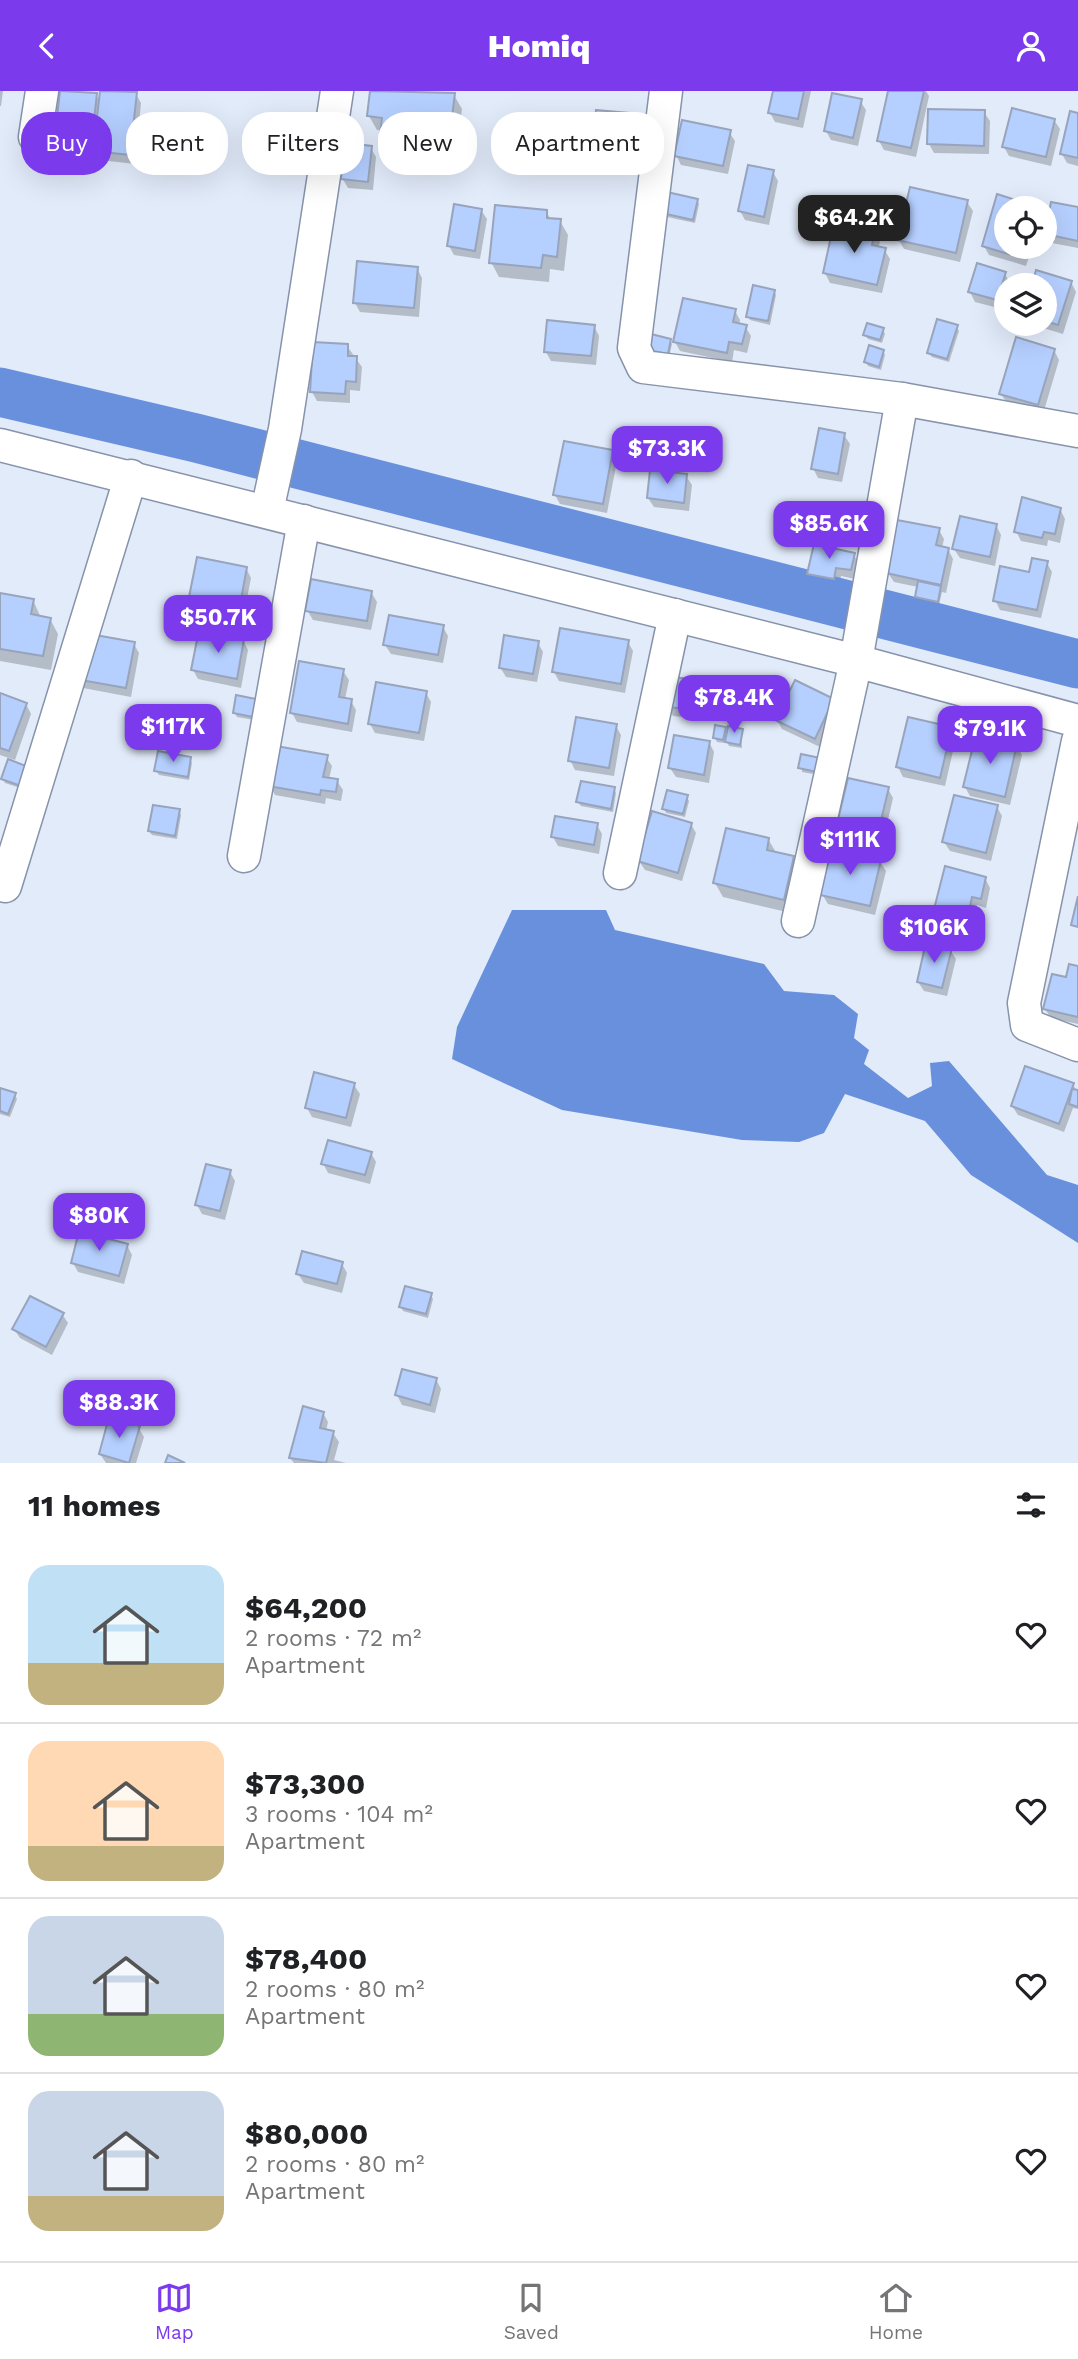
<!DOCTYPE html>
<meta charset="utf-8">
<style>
body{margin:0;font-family:"Work Sans",sans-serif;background:#f2f2f2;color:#202124;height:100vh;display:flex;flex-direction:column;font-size:26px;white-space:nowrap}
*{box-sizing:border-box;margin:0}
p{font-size:23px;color:#757577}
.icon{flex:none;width:38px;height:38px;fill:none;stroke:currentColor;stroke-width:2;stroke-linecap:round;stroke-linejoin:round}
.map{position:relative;height:1372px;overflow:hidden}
.details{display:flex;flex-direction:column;background:#fff;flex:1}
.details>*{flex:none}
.top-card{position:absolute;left:21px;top:21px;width:700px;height:63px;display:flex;gap:14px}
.controls{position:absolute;left:994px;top:105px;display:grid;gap:14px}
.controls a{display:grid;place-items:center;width:63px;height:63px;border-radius:50%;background:#fff;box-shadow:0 7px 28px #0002;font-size:35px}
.price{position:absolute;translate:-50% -60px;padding:0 16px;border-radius:14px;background:#7c3aed;color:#fff;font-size:23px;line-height:46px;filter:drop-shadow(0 2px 4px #0008)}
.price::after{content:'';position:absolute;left:50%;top:42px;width:21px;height:16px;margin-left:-10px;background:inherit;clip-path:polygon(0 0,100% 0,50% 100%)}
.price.active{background:#222;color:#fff}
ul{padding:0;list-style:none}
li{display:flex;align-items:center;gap:21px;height:175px;padding:0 28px}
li+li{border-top:2px solid #e0e0e0}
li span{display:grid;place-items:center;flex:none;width:196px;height:140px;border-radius:21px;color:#555}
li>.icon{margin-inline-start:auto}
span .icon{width:84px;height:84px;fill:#fffc;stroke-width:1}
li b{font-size:30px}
h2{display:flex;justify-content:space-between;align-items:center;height:84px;padding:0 28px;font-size:30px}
.tag{padding:0 24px;border-radius:28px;background:#fff;box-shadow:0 7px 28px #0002;font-size:24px;line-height:63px}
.tag.active{background:#7c3aed;color:#fff}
header{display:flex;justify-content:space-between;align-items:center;height:91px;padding:0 28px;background:#7c3aed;color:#fff;font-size:32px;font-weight:800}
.dock{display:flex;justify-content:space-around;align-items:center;height:98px;border-top:2px solid #e0e0e0;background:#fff;font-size:19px;color:#757577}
.dock a{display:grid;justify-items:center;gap:4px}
.dock .active{color:#7c3aed}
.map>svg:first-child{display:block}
.water{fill:#6990dc}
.shadow{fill:#0003}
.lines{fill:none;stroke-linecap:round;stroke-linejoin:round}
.river{stroke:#6990dc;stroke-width:49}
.building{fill:#b5cfff;stroke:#97a4bc;stroke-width:2}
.street-casing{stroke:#8693aa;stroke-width:35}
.street{stroke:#fff;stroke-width:32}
</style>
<header><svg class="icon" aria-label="back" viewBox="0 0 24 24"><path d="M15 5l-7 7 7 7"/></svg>Homiq<svg class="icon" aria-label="person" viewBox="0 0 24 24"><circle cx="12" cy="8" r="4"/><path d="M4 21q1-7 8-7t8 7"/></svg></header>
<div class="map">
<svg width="1078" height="1372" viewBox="0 0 1078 1372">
<rect width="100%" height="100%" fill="#e2ebfa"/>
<path class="water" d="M512,819H606L615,839L764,873L784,900L834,904L858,923L854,947L869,959L864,973L908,1007L932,995L930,972L949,970L1047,1084L1078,1094V1152L971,1084L925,1030L845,1003L824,1042L799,1051L742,1049L562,1019L452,968L457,936Z"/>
<g class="shadow">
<path d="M0,0H3L1,15H0Z"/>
<path d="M102,0L136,3L141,12L135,73L100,69L96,61L95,65L62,61L56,52L96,4L101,12Z"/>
<path d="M372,0L454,4L462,18L456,64L390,57L382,39H377L369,25Z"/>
<path d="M774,0H811L803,37L775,31L770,22Z"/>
<path d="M890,0H926L929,5L916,66L884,59L879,50Z"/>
<path d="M860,10L866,19L858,55L831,49L826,40Z"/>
<path d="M984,21L990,30L989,63L934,62L929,53Z"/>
<path d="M628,24L633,33L630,66L600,63L594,54Z"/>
<path d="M1078,24V75L1067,72L1062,63Z"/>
<path d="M1054,29L1060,38L1051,75L1009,65L1004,56Z"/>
<path d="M729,41L735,50L728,83L681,74L676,64Z"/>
<path d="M371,57L376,66L373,99L348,97L342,87Z"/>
<path d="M576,66L578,81L556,79L554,75Z"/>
<path d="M773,81L778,90L769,134L745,129L740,120Z"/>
<path d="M999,105L1021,112L1024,117H1006V156H1032L1026,175L989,164L984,155Z"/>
<path d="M697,109L699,113L695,132L667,126L664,122Z"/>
<path d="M967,111L973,120L960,171L904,158L899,149Z"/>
<path d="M1078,118V157L1052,152L1047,143Z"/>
<path d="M481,119L487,128L480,168L454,164L449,155Z"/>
<path d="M546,120L551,129L560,130L568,144L564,180L550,178L549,191L499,186L491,171Z"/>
<path d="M874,142L880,151L878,157L884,158L890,168L882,202L830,192L825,182Z"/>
<path d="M417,177L422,187L419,226L360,221L355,212Z"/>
<path d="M1004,182L1010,191L1006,194L1002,218L975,211L970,201Z"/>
<path d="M1037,182L1071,191L1076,201L1063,243L1030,233H1045V194H1034Z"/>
<path d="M774,200L776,204L770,234L750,229L748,225Z"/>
<path d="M735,220L740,229L739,234L745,235L751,245L747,262L734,259L732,271L680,260L675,251Z"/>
<path d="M594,235L599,245L596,274L551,270L546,261Z"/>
<path d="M956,235L959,240L949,271L932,266L929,262Z"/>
<path d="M883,238L885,243L882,252L868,248L865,244Z"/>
<path d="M670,249L672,253L669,266L652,263L650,259Z"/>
<path d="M347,255L362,276L360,300L350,299V312L317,310L312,301Z"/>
<path d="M1054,259L1059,269L1043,323L1007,312L1001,303Z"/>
<path d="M883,260L885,264L881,279L868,275L866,271Z"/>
<path d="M844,344L850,353L842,391L818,387L813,377Z"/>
<path d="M612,360L617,370L607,422L560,413L555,404Z"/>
<path d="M686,385L692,394L689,420L654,416L648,407Z"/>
<path d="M1060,418L1065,428L1060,452L1048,449L1047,455L1021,450L1016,440Z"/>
<path d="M996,434L1001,444L995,475L960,467L954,458Z"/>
<path d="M939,439L944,448L942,457L948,458L953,468L946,502L942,501L939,514L919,510L918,496L894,491L888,482Z"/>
<path d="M853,463L859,472L855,488L841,485L839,496L815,492L809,482Z"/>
<path d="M1047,472L1052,481L1041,527L1000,519L995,509Z"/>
<path d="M246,477L251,487L242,533L194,525L189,516Z"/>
<path d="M371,501L377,511L371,539L313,529L307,519Z"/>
<path d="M0,503L33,509L41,527L50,528L58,543L51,579L0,570Z"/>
<path d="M443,536L448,545L443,572L391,563L385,554Z"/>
<path d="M243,549L248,559L241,597L198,588L193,579Z"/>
<path d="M628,551L633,560L625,602L559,590L554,581Z"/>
<path d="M538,552L543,561L537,591L506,586L500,576Z"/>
<path d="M134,553L139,562L131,606L83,597L77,588Z"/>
<path d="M343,580L349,589L345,608L351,610L356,619L352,641L297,631L292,622Z"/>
<path d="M702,591L707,600L704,628L673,625L668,616Z"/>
<path d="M796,592L838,619L820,656L782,638L777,629Z"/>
<path d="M426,602L431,611L424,650L375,642L370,633Z"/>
<path d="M0,604L26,613L31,623L15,669L0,664Z"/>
<path d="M255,609L254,629L237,626L235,622Z"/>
<path d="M616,635L621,644L614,685L575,679L570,669Z"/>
<path d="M725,638L728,644L741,640L742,657L729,655L726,649L725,652L717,651L715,647Z"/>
<path d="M951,638L956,647L945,695L903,686L898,676Z"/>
<path d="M709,651L714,661L709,692L676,686L670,677Z"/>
<path d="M1016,654L1022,664L1010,714L970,705L965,696Z"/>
<path d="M802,665L824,685L802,681Z"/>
<path d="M326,666L332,675L329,688L337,690L343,699L341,710L326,707L325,713L275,704L270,695Z"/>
<path d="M190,668L192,672L189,689L159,684L156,680Z"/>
<path d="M9,671L26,699L5,692L3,688Z"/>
<path d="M614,698L616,702L613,721L581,715L578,711Z"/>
<path d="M888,698L893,707L883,751L845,742L839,733Z"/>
<path d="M687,706L689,710L685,726L666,722L664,717Z"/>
<path d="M997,716L1002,725L991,770L950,760L944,751Z"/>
<path d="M179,720L181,724L177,748L152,744L149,740Z"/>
<path d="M691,733L696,742L682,790L645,779L639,770Z"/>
<path d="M597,734L602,743L599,763L558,755L553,746Z"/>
<path d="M768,748L777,763L793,767L801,781L791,822L723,806L715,792Z"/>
<path d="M880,771L886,780L875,824L828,813L822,803Z"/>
<path d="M985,787L990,797L986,817L977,814L971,842L939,835L934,826Z"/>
<path d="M950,859L956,868L947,905L924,900L918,891Z"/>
<path d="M1078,877V933L1051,927L1045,918Z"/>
<path d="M354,994L360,1003L351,1036L312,1026L307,1017Z"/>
<path d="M1073,994L1078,1001V1018L1073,1017L1064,1041L1018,1024L1012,1015Z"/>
<path d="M0,998L15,1004L17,1008L10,1026L0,1023Z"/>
<path d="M371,1062L376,1071L370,1093L328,1082L323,1072Z"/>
<path d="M230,1081L235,1090L225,1129L202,1123L197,1114Z"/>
<path d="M127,1154L132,1164L124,1193L78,1181L73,1172Z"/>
<path d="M342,1173L347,1182L342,1202L304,1192L298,1183Z"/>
<path d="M431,1204L433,1208L428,1227L403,1220L401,1216Z"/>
<path d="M62,1223L68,1232L52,1264L20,1247L14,1238Z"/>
<path d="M436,1288L441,1298L435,1322L402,1314L397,1304Z"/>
<path d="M323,1322L328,1331L326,1340L333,1342L339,1351L334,1369L346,1372H294L290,1367Z"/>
<path d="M138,1336L144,1346L136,1372H106L100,1363Z"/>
</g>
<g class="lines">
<path class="river" d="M0,301L196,347L1078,573"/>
</g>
<g class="building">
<path d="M60,0L97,2L91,56L54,52Z"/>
<path d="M100,0L137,1L130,64L93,60Z"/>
<path d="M370,0L455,2L449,50L380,43L382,27L367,25Z"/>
<path d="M773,0H804L798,28L768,22Z"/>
<path d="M888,0H924L911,57L877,50Z"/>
<path d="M832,2L862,8L853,47L824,40Z"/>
<path d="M1012,17L1055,28L1046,66L1002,56Z"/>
<path d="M928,18L985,19L984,55L927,53Z"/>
<path d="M596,19L629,22L625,58L592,54Z"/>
<path d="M1070,20L1078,22V67L1060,63Z"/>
<path d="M682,29L731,39L723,75L674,65Z"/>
<path d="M345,52L372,55L368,91L341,88Z"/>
<path d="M553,63L577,65L576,78L552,75Z"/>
<path d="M748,74L774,79L764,126L738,120Z"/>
<path d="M910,96L968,109L956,162L897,149Z"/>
<path d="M667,101L698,108L693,129L662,122Z"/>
<path d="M997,103L1022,111L1020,117H1006V156H1024L1021,167L982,155Z"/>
<path d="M1051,111L1078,116V150L1045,143Z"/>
<path d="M454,113L482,118L475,160L447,155Z"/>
<path d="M495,114L547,119V127L561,128L557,166L543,164L541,177L489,172Z"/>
<path d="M834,132L875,141L872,154L886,157L877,194L823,182Z"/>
<path d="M357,170L418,176L414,217L353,212Z"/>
<path d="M977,172L1006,181L997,209L968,201Z"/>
<path d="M1036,179L1072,190L1058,234L1045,230V194H1032Z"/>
<path d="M753,194L775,199L768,230L746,226Z"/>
<path d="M683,207L736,218L733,231L747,234L742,253L729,251L727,262L673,251Z"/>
<path d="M937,228L958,234L947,268L927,262Z"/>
<path d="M547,229L595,234L591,265L544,261Z"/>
<path d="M867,232L884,237L880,249L863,244Z"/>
<path d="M651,243L671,248L668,263L648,259Z"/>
<path d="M1016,246L1055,258L1038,314L999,303Z"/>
<path d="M313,251L348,253V265H357L356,291L346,290L345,303L310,301Z"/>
<path d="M869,254L884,259L879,276L864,271Z"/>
<path d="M819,337L845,342L838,383L811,378Z"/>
<path d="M564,350L613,359L603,413L553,404Z"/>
<path d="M650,379L687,383L684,412L647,407Z"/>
<path d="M1022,406L1061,417L1055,443L1044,441L1042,447L1014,441Z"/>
<path d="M960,425L997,433L990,466L952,458Z"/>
<path d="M897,429L940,437L936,454L949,457L941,494L886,482Z"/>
<path d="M814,453L855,462L851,479L836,477L834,488L807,483Z"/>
<path d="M197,466L247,476L238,525L187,516Z"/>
<path d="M1032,467L1048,470L1037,519L993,510L1000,475L1029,481Z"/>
<path d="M311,488L372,500L367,530L305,520Z"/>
<path d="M918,490L941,495L938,511L915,506Z"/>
<path d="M0,502L34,508L31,523L51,527L43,565L0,558Z"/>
<path d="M389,524L444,534L438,564L383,554Z"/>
<path d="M560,537L629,549L621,593L552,581Z"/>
<path d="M199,539L244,548L237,588L191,579Z"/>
<path d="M84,542L135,551L126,597L75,588Z"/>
<path d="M504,544L539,550L533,583L499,577Z"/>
<path d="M299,570L344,578L339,606L352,608L348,633L290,622Z"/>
<path d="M669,586L703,589L700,619L666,616Z"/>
<path d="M795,589L834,608L815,648L775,629Z"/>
<path d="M376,591L427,600L419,642L368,633Z"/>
<path d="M0,602L27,612L9,660L0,657Z"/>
<path d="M236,604L256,608L253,626L233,622Z"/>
<path d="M576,626L617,633L609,677L568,670Z"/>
<path d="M908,626L952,636L940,687L896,676Z"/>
<path d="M715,634L726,636L723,649L713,647Z"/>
<path d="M728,635L743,638L740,654L725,651Z"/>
<path d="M976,643L1017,653L1005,706L963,696Z"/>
<path d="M674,644L710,650L704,684L668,677Z"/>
<path d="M276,655L328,664L323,686L338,688L336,701L321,699L320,704L268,695Z"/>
<path d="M158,660L191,666L188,686L154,680Z"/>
<path d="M801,663L825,668L822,682L798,677Z"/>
<path d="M8,668L31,677L24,696L1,688Z"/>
<path d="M848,687L889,696L878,742L837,733Z"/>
<path d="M581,690L615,696L611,718L576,711Z"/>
<path d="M667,699L688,704L683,723L662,718Z"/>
<path d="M954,704L998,714L986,762L942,751Z"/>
<path d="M153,714L180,718L175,745L148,740Z"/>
<path d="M652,720L692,732L678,782L637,770Z"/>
<path d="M555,725L598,732L594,754L551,746Z"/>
<path d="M726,737L769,747L767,759L794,765L784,809L713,792Z"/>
<path d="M831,758L881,769L870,815L820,804Z"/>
<path d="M945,775L986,786L981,808L972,806L966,834L932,826Z"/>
<path d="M1078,805V836L1071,834Z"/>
<path d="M926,851L952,857L942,897L917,891Z"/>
<path d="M1069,873L1078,875V926L1043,918L1052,883L1066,886Z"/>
<path d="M1025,975L1074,992L1059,1033L1011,1015Z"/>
<path d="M314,981L355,992L346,1027L305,1017Z"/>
<path d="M0,997L16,1002L8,1023L0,1020Z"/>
<path d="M1072,998L1078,999V1016L1069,1013Z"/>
<path d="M328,1049L372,1061L365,1084L321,1073Z"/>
<path d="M206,1073L231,1079L220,1120L195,1114Z"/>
<path d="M79,1140L128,1153L119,1185L71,1172Z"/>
<path d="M302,1160L343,1171L337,1193L296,1183Z"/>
<path d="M405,1195L432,1202L426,1223L399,1216Z"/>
<path d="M30,1205L64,1222L46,1256L12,1238Z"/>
<path d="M402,1278L437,1287L430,1314L395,1304Z"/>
<path d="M303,1315L324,1321L320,1337L334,1340L326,1372L289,1367Z"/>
<path d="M109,1326L140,1335L129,1372L99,1363Z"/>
<path d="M168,1364L185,1372H165Z"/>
</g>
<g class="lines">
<defs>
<g id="street">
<path d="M666,0L634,257L643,276L902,308L1078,340"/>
<path d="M35,46L42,0"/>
<path d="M902,308L856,570L1078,630"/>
<path d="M0,354L856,570L798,830"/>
<path d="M267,420L285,338L337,0"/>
<path d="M1078,650L1024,912L1027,934L1078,954"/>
<path d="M244,765L304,430"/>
<path d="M620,782L675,524"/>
<path d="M5,795L131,385"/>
</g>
</defs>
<use href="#street" class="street-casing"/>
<use href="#street" class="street"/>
</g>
</svg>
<div class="controls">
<a><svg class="icon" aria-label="locate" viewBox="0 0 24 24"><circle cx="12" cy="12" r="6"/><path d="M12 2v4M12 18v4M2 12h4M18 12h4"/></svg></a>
<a><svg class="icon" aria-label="layers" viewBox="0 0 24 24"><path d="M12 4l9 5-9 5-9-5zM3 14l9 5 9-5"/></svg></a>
</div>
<b class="price active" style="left:854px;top:164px">$64.2K</b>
<b class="price" style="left:667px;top:395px">$73.3K</b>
<b class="price" style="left:829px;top:470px">$85.6K</b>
<b class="price" style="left:218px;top:564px">$50.7K</b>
<b class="price" style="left:734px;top:644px">$78.4K</b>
<b class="price" style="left:173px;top:673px">$117K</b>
<b class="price" style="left:990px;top:675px">$79.1K</b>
<b class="price" style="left:850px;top:786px">$111K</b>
<b class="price" style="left:934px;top:874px">$106K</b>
<b class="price" style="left:99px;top:1162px">$80K</b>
<b class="price" style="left:119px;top:1349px">$88.3K</b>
<div class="top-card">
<a class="tag active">Buy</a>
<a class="tag">Rent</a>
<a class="tag">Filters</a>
<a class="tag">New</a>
<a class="tag">Apartment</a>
</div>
</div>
<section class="details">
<h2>11 homes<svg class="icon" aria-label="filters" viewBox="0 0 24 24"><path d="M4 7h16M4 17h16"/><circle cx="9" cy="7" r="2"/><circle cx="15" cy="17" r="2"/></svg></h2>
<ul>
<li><span style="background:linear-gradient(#bfe0f5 70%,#c2b280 0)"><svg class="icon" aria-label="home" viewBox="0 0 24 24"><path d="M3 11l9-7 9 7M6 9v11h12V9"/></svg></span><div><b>$64,200</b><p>2 rooms · 72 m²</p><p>Apartment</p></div><svg class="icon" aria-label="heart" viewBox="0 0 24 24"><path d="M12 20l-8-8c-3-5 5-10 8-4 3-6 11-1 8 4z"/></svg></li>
<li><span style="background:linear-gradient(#ffd9b3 75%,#c2b280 0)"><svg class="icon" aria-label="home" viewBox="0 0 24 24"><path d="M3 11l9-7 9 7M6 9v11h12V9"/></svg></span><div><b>$73,300</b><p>3 rooms · 104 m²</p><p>Apartment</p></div><svg class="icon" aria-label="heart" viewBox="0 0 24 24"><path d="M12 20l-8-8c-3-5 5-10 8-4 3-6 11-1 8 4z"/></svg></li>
<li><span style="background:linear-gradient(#c9d6e8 70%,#8fb573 0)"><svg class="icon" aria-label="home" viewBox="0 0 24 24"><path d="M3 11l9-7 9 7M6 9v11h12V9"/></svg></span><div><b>$78,400</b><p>2 rooms · 80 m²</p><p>Apartment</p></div><svg class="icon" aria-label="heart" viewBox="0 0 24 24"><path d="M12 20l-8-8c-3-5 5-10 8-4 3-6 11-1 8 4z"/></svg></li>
<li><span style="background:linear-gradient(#c9d6e8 75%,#c2b280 0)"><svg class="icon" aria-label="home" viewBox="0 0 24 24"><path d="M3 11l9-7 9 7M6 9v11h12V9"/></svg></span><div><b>$80,000</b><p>2 rooms · 80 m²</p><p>Apartment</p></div><svg class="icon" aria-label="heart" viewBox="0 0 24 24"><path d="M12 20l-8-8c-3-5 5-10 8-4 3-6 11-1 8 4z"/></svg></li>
</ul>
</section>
<nav class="dock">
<a class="active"><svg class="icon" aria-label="map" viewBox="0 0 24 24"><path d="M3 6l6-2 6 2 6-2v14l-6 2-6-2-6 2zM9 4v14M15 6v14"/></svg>Map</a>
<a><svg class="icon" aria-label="saved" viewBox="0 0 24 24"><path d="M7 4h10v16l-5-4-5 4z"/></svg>Saved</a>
<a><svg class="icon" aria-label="home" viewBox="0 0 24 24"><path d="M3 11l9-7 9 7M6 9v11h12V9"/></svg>Home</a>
</nav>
